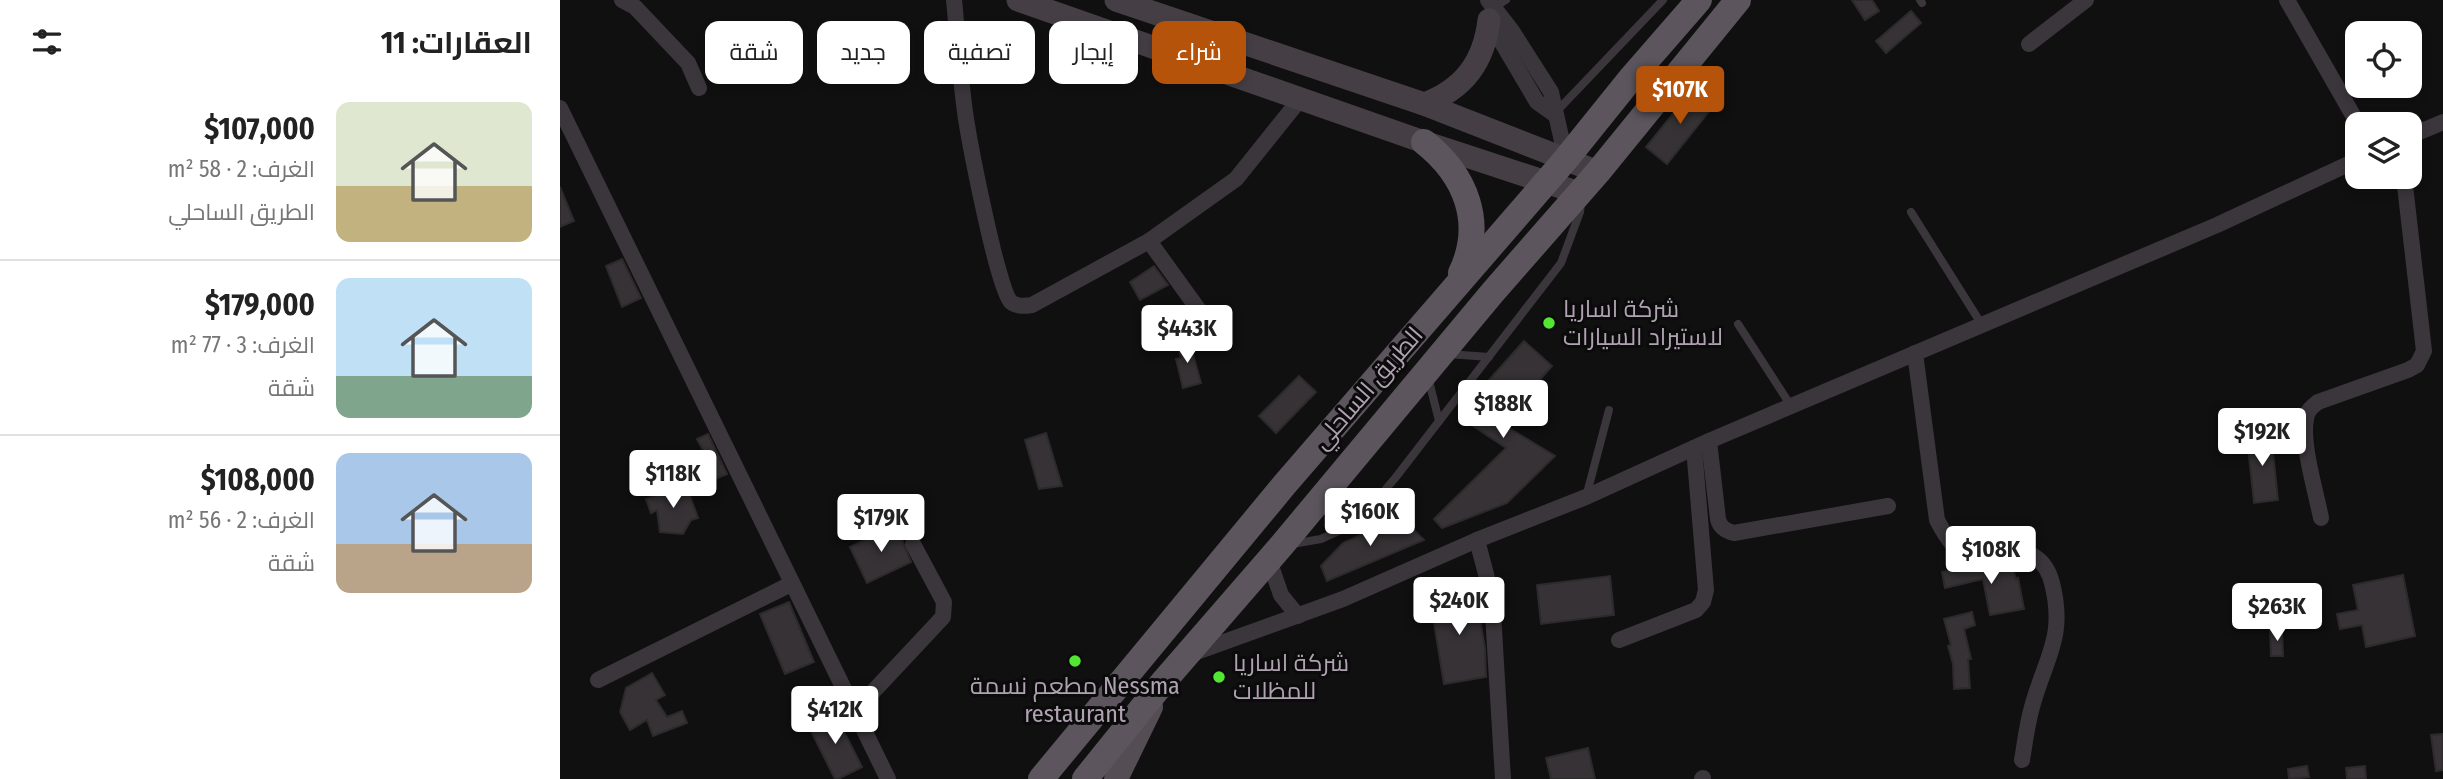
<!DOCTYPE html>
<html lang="ar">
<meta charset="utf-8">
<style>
body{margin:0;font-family:"Fira Sans Condensed",Cairo,sans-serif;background:#f2f2f2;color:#222;direction:rtl;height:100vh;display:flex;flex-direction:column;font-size:26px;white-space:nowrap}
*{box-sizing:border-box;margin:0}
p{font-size:23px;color:#767676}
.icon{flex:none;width:38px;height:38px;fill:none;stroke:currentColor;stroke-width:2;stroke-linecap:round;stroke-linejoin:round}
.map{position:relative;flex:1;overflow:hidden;direction:ltr}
.sheet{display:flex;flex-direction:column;background:#fff;width:560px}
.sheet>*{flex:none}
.top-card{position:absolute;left:21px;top:21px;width:665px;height:63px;direction:rtl;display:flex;gap:14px}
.buttons{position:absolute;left:1785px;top:21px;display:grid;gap:14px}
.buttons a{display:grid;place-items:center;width:77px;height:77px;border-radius:14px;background:#fff;box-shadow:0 4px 10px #0003;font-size:35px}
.price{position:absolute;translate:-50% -60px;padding:0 16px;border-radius:7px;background:#fff;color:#222;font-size:23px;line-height:46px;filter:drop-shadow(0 2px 4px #0008)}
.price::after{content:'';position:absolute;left:50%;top:42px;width:21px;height:16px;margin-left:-10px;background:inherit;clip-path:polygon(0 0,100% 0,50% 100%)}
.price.on{background:#b45309;color:#fff}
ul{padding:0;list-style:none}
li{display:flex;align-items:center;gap:21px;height:175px;padding:0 28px}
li+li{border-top:2px solid #e0e0e0}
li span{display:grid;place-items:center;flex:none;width:196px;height:140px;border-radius:14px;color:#555}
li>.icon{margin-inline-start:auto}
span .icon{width:84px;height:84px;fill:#fffc;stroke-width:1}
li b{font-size:30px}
h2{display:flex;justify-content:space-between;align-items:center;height:84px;padding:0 28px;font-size:30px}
.chip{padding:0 24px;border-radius:14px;background:#fff;box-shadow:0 4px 10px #0003;font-size:24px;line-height:63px}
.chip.on{background:#b45309;color:#fff}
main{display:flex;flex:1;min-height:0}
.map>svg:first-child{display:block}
.building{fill:#363235;stroke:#2d2a2c;stroke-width:2}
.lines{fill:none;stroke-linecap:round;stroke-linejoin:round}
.service{stroke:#3b363b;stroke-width:8}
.minor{stroke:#3b363b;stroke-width:16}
.secondary{stroke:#453f45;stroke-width:23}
.primary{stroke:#544d54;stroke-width:24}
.trunk{stroke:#5c555d;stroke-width:26}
.poi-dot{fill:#52e533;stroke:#0c0b0c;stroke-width:2.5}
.labels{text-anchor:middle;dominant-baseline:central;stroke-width:6;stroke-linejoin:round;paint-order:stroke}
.poi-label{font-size:24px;fill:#afa2b1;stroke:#0c0b0c;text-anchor:start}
.street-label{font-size:24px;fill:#afa2b1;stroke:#0c0b0c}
</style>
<main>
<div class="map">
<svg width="1883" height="779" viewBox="0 0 1883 779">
<rect width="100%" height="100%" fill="#111011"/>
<g class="building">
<path d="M1292,0H1312L1319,11L1305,20Z"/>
<path d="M1351,11L1361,23L1326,53L1316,41Z"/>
<path d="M1134,88L1155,104L1107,164L1086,147Z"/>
<path d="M0,187L14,221L0,227Z"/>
<path d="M62,259L81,298L62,307L46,266Z"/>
<path d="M594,266L608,285L580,300L570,282Z"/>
<path d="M629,340L641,383L623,388L616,359L621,358L617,343Z"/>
<path d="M964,341L992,366L976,384L982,390L975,398L964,394L939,422L995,456L947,503L882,528L874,519L946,448L910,424L929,396L921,389Z"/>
<path d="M739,376L756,392L716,433L699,416Z"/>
<path d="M486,433L502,486L479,489L465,440Z"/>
<path d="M148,434L167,474L144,484L140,474L147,470L143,461L148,459L137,439Z"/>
<path d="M1711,434L1718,500L1694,503L1687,437Z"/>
<path d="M126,485L138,518L131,520L123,534L100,532L97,510L91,513L86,499Z"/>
<path d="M840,517L864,540L767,581L761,566L783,543Z"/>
<path d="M336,525L351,562L307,583L290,547Z"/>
<path d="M1451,562L1456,579L1458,578L1464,609L1430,615L1423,579L1385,588L1382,572L1407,566L1426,568Z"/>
<path d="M1843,575L1855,636L1806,647L1802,625L1780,629L1777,614L1798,610L1793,585Z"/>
<path d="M1050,576L1054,615L981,624L977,585Z"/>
<path d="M915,591L925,648L926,677L884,684L870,598Z"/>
<path d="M229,602L254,662L225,674L200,614Z"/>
<path d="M1412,612L1415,625L1404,629L1411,659H1408L1410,688L1394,689L1393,664L1388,646L1391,645L1384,619Z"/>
<path d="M1722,630L1723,656H1711L1710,631Z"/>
<path d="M92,673L105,695L96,700L107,717L122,711L127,723L93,736L87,720L70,730L60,712L66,688Z"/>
<path d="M274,712L302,767L278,779H275L248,725Z"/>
<path d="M1883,734V770L1876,771L1871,735Z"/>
<path d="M1028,748L1035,779H991L986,758Z"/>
<path d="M1747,766L1749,777L1729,779L1728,769Z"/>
<path d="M1805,766L1806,779H1787L1786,768Z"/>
</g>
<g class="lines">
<g class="service">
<path d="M1360,0L1362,3"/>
<path d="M935,7L946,0"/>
<path d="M996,112L1103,0"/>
<path d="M1351,212L1422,325"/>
<path d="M1178,324L1231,406"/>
<path d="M888,354L929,357"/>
<path d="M868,377L879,421"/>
<path d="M1026,497L1049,410"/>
<path d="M732,544L761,539L798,522L836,477L1001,263L1020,212L1021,203"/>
</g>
<g class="minor">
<path d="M62,0L75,7L128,63L139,88"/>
<path d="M394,0C398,39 400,79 406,119C410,144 438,291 451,302C457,307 465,306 472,305L589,241L676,179L741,98"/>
<path d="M928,0L952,31L991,92L1006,159"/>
<path d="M1727,0L1798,124"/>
<path d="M928,19L977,102L994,114"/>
<path d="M1469,44L1526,0"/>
<path d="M0,108L328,779"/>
<path d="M1850,136L1883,122"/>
<path d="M589,241L659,338"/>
<path d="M1355,353L1377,520C1386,537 1396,555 1418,558C1426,559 1436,553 1444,552C1468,547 1486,559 1492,583C1506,638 1485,658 1472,707C1467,724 1465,743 1462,760"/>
<path d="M1149,441L1158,519C1160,528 1166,531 1174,533L1328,506"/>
<path d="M1761,518C1756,492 1741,443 1746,419C1747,410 1752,407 1758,402L1848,370L1857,365L1864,351L1844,177"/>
<path d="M917,540L932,597L943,779"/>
<path d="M709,560L721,595L738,616"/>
<path d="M1059,640L1136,610L1143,602L1146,590L1134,448"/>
<path d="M631,654L783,599L917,540L1026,497L1149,441L1657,225L1797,160"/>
<path d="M38,680L231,584"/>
<path d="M294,712L383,617L384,602L353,544"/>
<path d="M1142,779L1143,778"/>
</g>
<g class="secondary">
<path d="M458,0L864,142L1019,193"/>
<path d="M556,0L864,104L1038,172"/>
<path d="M864,104C904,89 924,62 929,20"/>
</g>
<path class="primary" d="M556,779L591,707"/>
<g class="trunk">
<path d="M864,142C906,175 925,223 901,273"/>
<path d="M481,779L725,484L1006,159L1072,77L1139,0"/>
<path d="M525,779L604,681L722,545L933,292L1038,172L1178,0"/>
</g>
</g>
<g class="poi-dot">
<circle cx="989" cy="323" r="7"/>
<circle cx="515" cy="661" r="7"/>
<circle cx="659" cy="677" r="7"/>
</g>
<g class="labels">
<g class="poi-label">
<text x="1003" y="309">شركة اساريا<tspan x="1003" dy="28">لاستيراد السيارات</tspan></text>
<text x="673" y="663">شركة اساريا<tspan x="673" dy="28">للمظلات</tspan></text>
<text x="515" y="686" text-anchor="middle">مطعم نسمة Nessma<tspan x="515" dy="28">restaurant</tspan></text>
</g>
<g class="street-label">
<text transform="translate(808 388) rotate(-49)">الطريق الساحلي</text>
</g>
</g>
</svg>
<div class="buttons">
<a><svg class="icon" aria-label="locate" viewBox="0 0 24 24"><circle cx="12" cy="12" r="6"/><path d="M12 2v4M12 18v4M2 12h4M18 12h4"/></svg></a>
<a><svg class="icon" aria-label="layers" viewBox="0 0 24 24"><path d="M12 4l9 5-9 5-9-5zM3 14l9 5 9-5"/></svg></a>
</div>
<b class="price on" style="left:1120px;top:126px">$107K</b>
<b class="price" style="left:627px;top:365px">$443K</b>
<b class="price" style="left:943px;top:440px">$188K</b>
<b class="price" style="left:1702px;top:468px">$192K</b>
<b class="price" style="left:113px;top:510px">$118K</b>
<b class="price" style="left:810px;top:548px">$160K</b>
<b class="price" style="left:321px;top:554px">$179K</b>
<b class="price" style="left:1431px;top:586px">$108K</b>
<b class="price" style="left:899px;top:637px">$240K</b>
<b class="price" style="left:1717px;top:643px">$263K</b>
<b class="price" style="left:275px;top:746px">$412K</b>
<div class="top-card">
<a class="chip on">شراء</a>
<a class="chip">إيجار</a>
<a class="chip">تصفية</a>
<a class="chip">جديد</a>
<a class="chip">شقة</a>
</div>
</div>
<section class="sheet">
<h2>العقارات: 11<svg class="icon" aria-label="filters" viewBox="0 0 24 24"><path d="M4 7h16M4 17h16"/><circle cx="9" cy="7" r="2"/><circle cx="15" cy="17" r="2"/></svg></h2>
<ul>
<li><span style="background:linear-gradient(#dfe7d0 60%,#c2b280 0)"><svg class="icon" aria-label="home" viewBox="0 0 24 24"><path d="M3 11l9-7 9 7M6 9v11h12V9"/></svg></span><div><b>$107,000</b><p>الغرف: 2 · 58 m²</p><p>الطريق الساحلي</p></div></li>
<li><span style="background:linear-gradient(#bfe0f5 70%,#7fa58c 0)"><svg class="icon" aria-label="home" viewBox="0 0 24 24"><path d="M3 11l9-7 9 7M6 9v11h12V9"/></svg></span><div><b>$179,000</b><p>الغرف: 3 · 77 m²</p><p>شقة</p></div></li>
<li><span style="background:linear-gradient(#a9c7e8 65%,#b9a48a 0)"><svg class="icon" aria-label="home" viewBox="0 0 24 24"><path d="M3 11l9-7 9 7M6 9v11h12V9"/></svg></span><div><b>$108,000</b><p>الغرف: 2 · 56 m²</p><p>شقة</p></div></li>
</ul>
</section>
</main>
